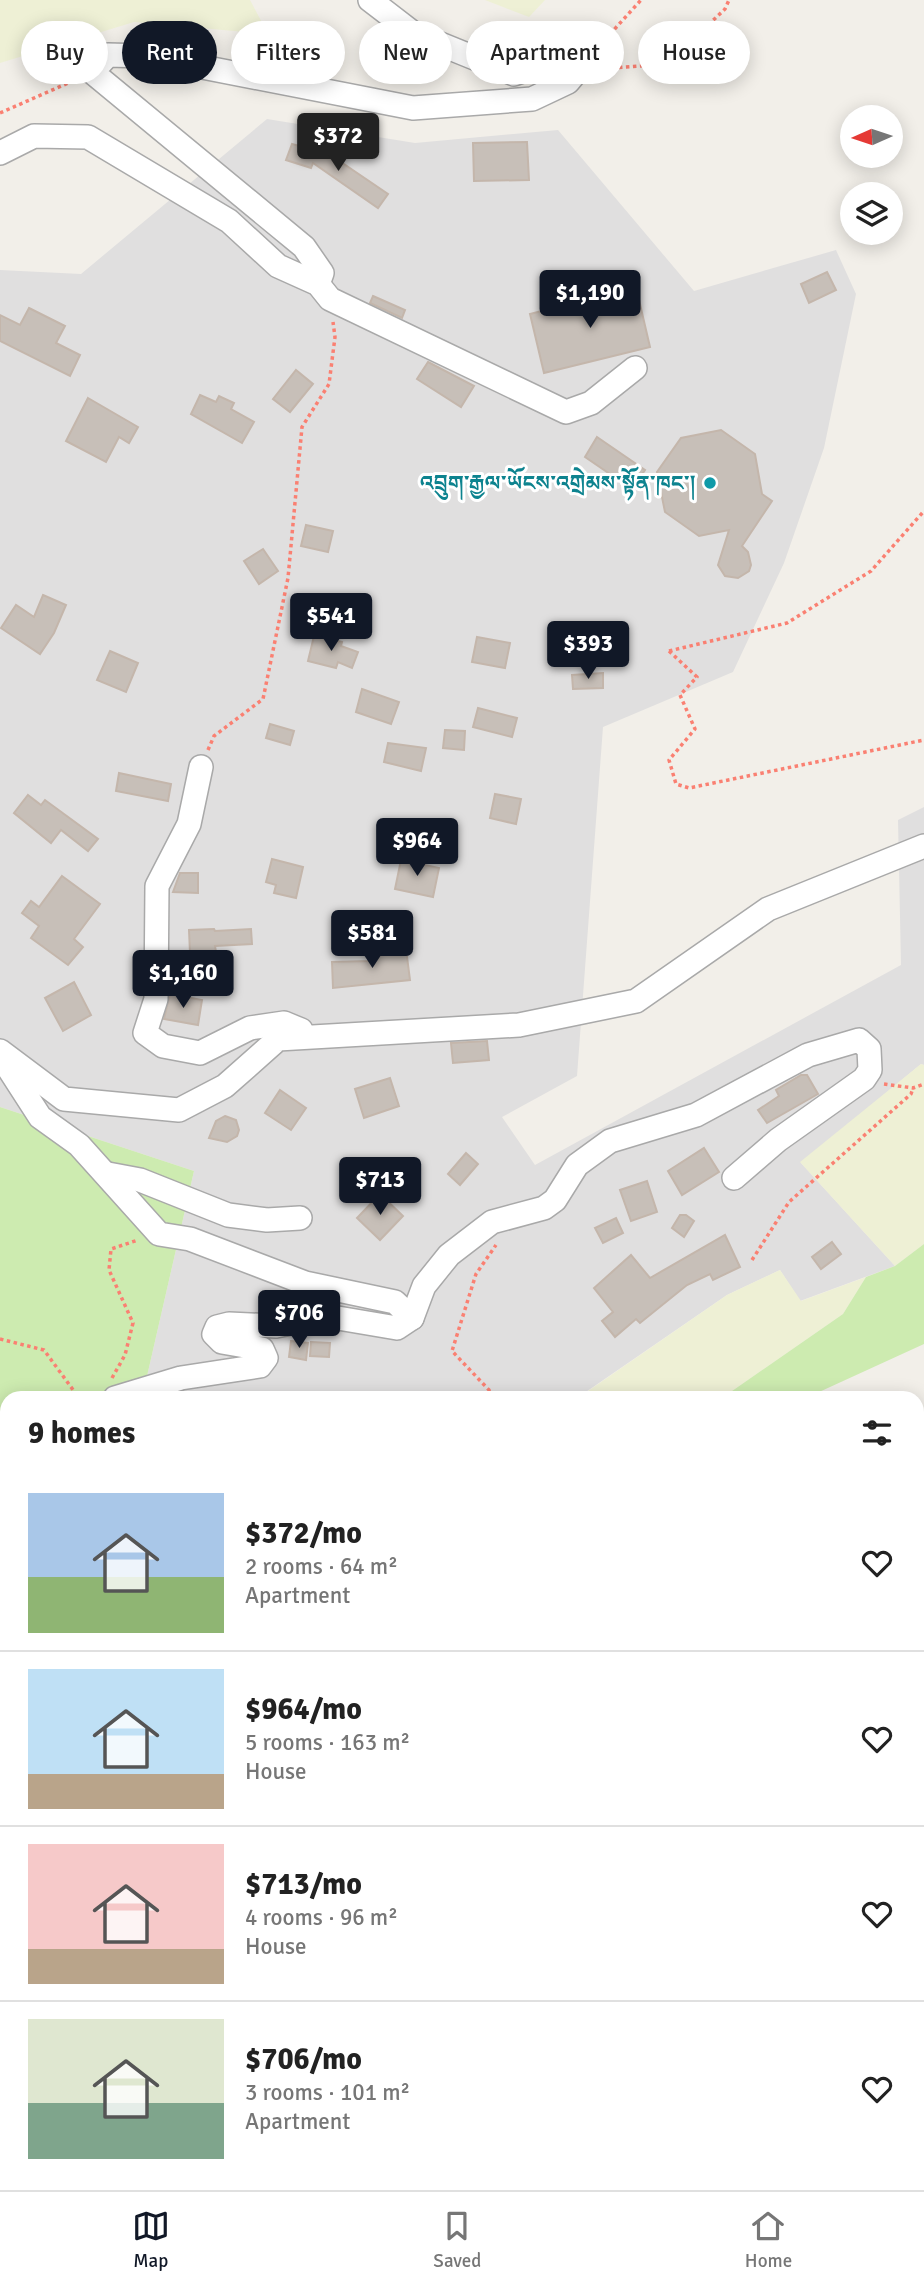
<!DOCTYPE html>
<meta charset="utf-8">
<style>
body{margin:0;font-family:Signika,"Noto Serif Tibetan",sans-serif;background:#f6f6f6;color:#222;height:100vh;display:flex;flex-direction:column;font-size:26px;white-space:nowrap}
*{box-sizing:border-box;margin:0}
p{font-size:23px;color:#767676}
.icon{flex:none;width:38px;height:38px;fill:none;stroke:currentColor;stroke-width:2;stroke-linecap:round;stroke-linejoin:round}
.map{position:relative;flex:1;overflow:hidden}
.side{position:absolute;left:0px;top:1391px;width:924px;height:800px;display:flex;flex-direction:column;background:#fff;border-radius:21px 21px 0 0;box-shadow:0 4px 18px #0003}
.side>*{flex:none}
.guide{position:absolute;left:21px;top:21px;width:882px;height:63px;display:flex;gap:14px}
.needle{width:46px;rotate:267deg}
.tools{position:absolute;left:840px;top:105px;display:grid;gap:14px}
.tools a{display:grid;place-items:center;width:63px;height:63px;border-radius:50%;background:#fff;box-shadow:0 4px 18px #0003;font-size:35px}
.price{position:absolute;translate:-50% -60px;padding:0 16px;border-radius:7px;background:#111827;color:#fff;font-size:23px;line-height:46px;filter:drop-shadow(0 2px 4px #0008)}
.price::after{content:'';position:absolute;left:50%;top:42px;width:21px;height:16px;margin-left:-10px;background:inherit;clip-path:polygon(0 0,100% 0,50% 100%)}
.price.active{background:#222;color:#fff}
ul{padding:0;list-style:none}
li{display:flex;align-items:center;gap:21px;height:175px;padding:0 28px}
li+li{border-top:2px solid #e0e0e0}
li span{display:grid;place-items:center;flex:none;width:196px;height:140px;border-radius:0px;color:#555}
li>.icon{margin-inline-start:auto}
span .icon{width:84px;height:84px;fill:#fffc;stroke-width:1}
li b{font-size:30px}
h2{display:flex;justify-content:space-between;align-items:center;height:84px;padding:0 28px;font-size:30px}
.tag{padding:0 24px;border-radius:32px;background:#fff;box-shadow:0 4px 18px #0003;font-size:24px;line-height:63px}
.tag.active{background:#111827;color:#fff}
.tab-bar{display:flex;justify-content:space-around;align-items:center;height:98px;border-top:2px solid #e0e0e0;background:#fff;font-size:19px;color:#767676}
.tab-bar a{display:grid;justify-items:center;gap:4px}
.tab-bar .active{color:#111827}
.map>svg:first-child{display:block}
.residential{fill:#e0dfdf}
.farmland{fill:#eef0d5}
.grass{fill:#cdebb0}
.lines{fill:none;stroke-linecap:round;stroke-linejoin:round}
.river{stroke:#aad3df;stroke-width:33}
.building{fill:#c7bfb8;stroke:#c4b6ab;stroke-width:2}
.minor-casing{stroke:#a9a9a9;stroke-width:26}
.path{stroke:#fa8072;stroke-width:3.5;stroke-dasharray:3.5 3.5;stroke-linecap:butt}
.minor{stroke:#fff;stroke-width:23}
.culture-dot{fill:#0f9aa8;stroke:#fff;stroke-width:2.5}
.labels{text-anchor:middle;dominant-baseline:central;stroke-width:6;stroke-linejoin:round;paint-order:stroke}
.culture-label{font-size:21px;font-weight:bold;fill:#0d838f;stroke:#fff;text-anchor:end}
</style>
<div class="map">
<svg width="924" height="2190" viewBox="0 0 924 2190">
<rect width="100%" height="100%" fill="#f2efe9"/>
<g class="residential">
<path d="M267,119L415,143L558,130L694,291L836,250L856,294L824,448L784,563L733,672L603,727L577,1076L502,1117L535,1165L901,965L898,820L924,807V1065L921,1064L801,1163L895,1266L800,1301L780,1270L727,1295L577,1398H142L194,1171L0,1107V270L81,274Z"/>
<path d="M0,1666L7,1671V1923L0,1929Z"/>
</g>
<g class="farmland">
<path d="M0,0H250L268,34L134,22L0,63Z"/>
<path d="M485,0H545L529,17Z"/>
<path d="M921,1064L924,1065V1244L895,1266L800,1162Z"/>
<path d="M780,1270L801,1301L866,1277L843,1314L722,1398H578L727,1295Z"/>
<path d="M249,2184H432L446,2190H245Z"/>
</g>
<g class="grass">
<path d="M0,1107L194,1171L142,1398H7V1643L0,1637Z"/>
<path d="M924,1244V1344L806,1398H722L843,1314L866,1277L895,1266Z"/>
</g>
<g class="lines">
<g class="river">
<path d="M917,1436L924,1431"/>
<path d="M592,2184L593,2190"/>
<path d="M192,2190L196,2184"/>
</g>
</g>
<g class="building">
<path d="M527,142L529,180L474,181L473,143Z"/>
<path d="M292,144L329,154L388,194L378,208L313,163L311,168L286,160Z"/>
<path d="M827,272L836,290L809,303L801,284Z"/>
<path d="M636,287L650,347L544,373L530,314Z"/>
<path d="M373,296L405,310L402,318L370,303Z"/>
<path d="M29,308L65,326L56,343L80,355L70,376L0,341V315L20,325Z"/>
<path d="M428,362L474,386L461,407L417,379Z"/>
<path d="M296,370L313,384L290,412L273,399Z"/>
<path d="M200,395L216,402L219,396L234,403L231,409L254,422L242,443L191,414Z"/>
<path d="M88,398L138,427L129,443L119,437L106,462L66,441Z"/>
<path d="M721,430L755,454L762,494L772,501L742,546L748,552L751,565L749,571L738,578L725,576L718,565L729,530L699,536L665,512L657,472L681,438Z"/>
<path d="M597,437L645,470L632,489L585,457Z"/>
<path d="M306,525L333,531L328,552L301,546Z"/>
<path d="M263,549L278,571L259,584L244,561Z"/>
<path d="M43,595L66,605L54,633L40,654L1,628L16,605L34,617Z"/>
<path d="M314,636L342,642L341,646L358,652L352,668L338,662L336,668L308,661Z"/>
<path d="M477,637L510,643L505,668L472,662Z"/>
<path d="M110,651L138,663L126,692L97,680Z"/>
<path d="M603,673V688L573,689L572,675Z"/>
<path d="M362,689L399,702L391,724L356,712Z"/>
<path d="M478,708L517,718L512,737L473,727Z"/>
<path d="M270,724L294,731L290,745L266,738Z"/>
<path d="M445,730L465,731L464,750L443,748Z"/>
<path d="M388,743L426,748L421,771L384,762Z"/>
<path d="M119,773L171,784L168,801L116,791Z"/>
<path d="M495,794L521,799L516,824L490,818Z"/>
<path d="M28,795L41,805L45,800L98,839L88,851L61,830L51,843L14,813Z"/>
<path d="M272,859L303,867L296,898L274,893L276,885L266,882Z"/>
<path d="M401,860L439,868L433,897L395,889Z"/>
<path d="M180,873H198V893L173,892Z"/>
<path d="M62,876L100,904L74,939L83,947L68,965L31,938L39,926L22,913L31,901L39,907Z"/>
<path d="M214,929L215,931L251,929L252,944L215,946L216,952L190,953L189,930Z"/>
<path d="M406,949L410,980L333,988L332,962L370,961L369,954Z"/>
<path d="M74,982L91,1015L63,1031L45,998Z"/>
<path d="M170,994L202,1000L198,1025L164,1019Z"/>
<path d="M487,1041L489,1060L453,1063L451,1043Z"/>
<path d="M801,1075H807L818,1094L767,1123L758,1110L779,1096L776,1090Z"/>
<path d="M390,1078L399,1106L364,1118L355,1089Z"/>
<path d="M280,1090L306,1108L291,1130L265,1113Z"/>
<path d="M225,1116L236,1120L239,1130L237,1136L227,1142L209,1138L216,1121Z"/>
<path d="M704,1148L719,1172L682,1195L668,1171Z"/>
<path d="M466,1153L478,1164L460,1185L448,1174Z"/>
<path d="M647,1181L657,1212L631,1221L620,1190Z"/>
<path d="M380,1194L403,1216L380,1240L357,1218Z"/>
<path d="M680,1215H686L694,1221L684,1237L672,1228Z"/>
<path d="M616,1218L623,1233L603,1243L595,1228Z"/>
<path d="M725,1235L740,1267L713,1280L710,1274L687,1285L640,1323L636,1319L615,1337L602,1321L613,1312L594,1288L631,1255L650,1278Z"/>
<path d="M832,1242L841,1254L821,1269L812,1257Z"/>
<path d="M291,1341L308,1343L306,1360L289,1357Z"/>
<path d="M311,1342L330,1343L329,1357L310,1356Z"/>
</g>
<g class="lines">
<defs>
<g id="minor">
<path d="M0,153L34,136L88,137L229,221L278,266L318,284L330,299L566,412L591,403L635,368"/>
<path d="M318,284L322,273L304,247L92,72L108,55L146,56L413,108L532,99L568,82L578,70L569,58L557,59L514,74L413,33L370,0"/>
<path d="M201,767L189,824L157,886L156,999L145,1033L163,1046L200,1053L250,1028L284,1023L301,1030"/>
<path d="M0,1051L64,1099L179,1110L225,1086L278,1039L519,1025L636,1001L768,909L924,846"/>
<path d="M2,1058L40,1117L79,1145L159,1234L190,1239L305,1283L395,1302L412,1318L397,1328L326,1316L276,1326L229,1324L217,1327L214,1334L222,1342L262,1349L266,1358L260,1366L181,1378L115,1398"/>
<path d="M108,1174L140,1180L228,1215L267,1220L300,1218"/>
<path d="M412,1318L424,1286L449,1255L492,1222L544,1208L555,1200L577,1165L610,1141L696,1115L808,1055L859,1040L869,1049L870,1070L864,1079L778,1140L734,1178"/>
<path d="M0,1527L7,1530"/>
<path d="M917,1978L924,1977"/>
<path d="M0,2029L7,2034"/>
<path d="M449,2184L451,2190"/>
<path d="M690,2190V2184"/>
</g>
</defs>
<use href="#minor" class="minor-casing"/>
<g class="path">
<path d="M591,55L641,0"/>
<path d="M598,69L667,64L725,9L729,0"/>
<path d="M0,113L75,80"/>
<path d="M669,651L697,677L680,695L695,729L669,760L676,784L689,788L924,740"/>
<path d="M669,651L787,623L871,571L924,511"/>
<path d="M208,750L214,736L263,699L288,578L302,427L329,384L335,337L333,322"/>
<path d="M884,1084L913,1088L924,1084"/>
<path d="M752,1260L789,1202L911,1094L913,1088"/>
<path d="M0,1339L44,1350L79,1398"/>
<path d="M112,1378L125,1355L133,1323L109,1270L111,1249L138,1240"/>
<path d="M491,1398L489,1390L452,1351L476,1274L496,1245"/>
<path d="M58,2190L64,2184"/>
<path d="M221,2190L225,2184"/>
</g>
<use href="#minor" class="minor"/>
</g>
<circle class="culture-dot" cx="710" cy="483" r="7"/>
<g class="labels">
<g class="culture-label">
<text x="696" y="483">འབྲུག་རྒྱལ་ཡོངས་འགྲེམས་སྟོན་ཁང་།</text>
</g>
</g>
</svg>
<div class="tools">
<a><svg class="needle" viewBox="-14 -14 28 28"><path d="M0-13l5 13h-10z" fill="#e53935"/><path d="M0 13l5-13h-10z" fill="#767676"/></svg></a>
<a><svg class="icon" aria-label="layers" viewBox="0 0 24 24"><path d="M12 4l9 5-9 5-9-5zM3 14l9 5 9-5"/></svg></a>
</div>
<b class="price active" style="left:338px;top:173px">$372</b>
<b class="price" style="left:590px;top:330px">$1,190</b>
<b class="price" style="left:331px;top:653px">$541</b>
<b class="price" style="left:588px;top:681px">$393</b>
<b class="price" style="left:417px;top:878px">$964</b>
<b class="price" style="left:372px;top:970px">$581</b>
<b class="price" style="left:183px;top:1010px">$1,160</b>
<b class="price" style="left:380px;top:1217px">$713</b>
<b class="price" style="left:299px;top:1350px">$706</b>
<div class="guide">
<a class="tag">Buy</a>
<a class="tag active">Rent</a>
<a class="tag">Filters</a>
<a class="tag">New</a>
<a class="tag">Apartment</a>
<a class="tag">House</a>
</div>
<section class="side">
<h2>9 homes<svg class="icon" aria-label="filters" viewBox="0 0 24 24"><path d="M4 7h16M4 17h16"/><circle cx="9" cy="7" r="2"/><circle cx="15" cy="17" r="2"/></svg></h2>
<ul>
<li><span style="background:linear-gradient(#a9c7e8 60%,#8fb573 0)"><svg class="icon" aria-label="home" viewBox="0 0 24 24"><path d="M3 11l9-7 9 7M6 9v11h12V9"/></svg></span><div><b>$372/mo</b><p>2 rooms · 64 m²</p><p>Apartment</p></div><svg class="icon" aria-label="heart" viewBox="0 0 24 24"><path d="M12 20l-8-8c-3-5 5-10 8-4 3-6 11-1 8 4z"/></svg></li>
<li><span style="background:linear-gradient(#bfe0f5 75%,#b9a48a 0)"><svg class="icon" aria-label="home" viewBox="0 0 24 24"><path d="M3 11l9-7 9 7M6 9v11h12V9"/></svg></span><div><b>$964/mo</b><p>5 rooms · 163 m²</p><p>House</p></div><svg class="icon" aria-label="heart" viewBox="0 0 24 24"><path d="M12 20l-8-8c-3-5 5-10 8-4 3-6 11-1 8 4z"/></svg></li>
<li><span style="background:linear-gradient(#f6c9c9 75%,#b9a48a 0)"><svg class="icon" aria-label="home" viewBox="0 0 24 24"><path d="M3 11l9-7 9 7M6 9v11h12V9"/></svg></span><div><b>$713/mo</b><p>4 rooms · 96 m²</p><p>House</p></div><svg class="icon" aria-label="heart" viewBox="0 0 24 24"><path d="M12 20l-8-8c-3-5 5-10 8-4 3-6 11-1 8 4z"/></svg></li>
<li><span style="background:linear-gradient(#dfe7d0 60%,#7fa58c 0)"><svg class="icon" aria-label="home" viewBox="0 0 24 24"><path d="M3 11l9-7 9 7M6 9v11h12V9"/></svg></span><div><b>$706/mo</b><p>3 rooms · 101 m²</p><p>Apartment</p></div><svg class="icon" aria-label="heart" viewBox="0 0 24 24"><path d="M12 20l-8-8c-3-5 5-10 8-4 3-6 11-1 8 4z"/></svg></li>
</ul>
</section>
</div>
<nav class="tab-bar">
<a class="active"><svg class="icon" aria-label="map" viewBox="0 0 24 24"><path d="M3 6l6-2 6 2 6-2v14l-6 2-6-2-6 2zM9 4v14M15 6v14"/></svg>Map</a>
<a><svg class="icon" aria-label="saved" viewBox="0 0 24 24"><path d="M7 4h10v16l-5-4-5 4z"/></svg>Saved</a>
<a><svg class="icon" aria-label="home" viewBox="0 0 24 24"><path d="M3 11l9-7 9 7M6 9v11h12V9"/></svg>Home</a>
</nav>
